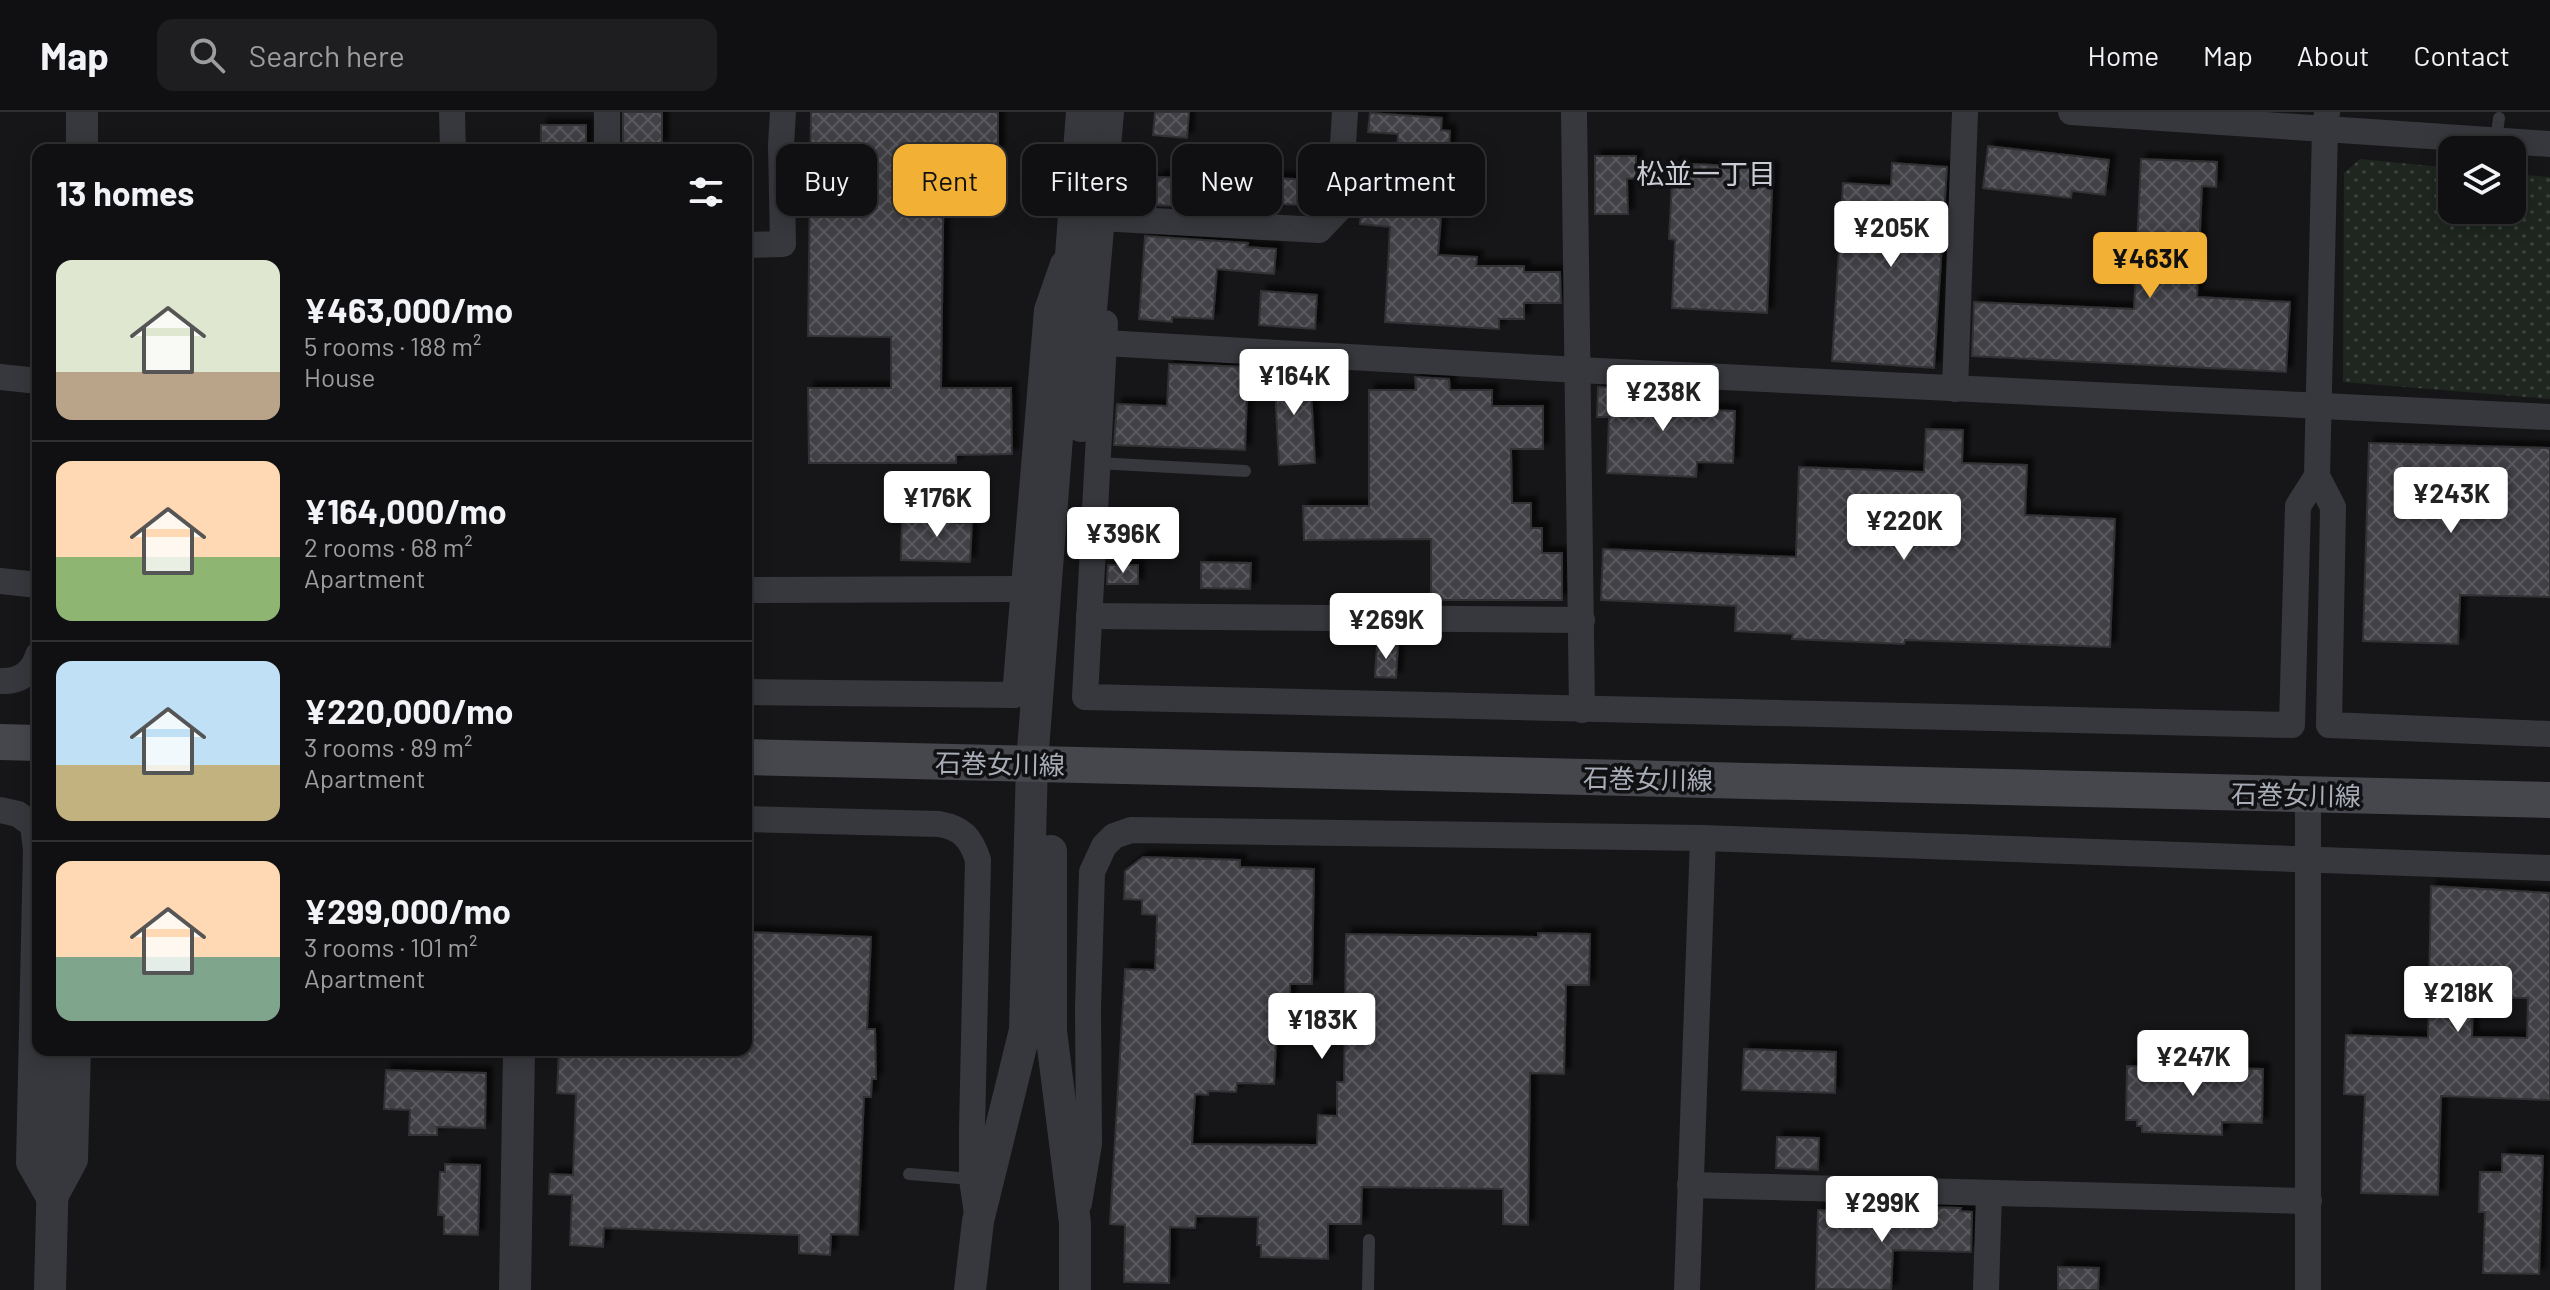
<!DOCTYPE html>
<meta charset="utf-8">
<style>
body{margin:0;font-family:Barlow,"Noto Sans JP",sans-serif;background:#1e1e20;color:#f1f3f6;height:100vh;display:flex;flex-direction:column;font-size:30px;white-space:nowrap}
*{box-sizing:border-box;margin:0}
p{font-size:26px;color:#9c9d9f}
.icon{flex:none;width:44px;height:44px;fill:none;stroke:currentColor;stroke-width:2;stroke-linecap:round;stroke-linejoin:round}
.map{position:relative;flex:1;overflow:hidden}
.panel{position:absolute;left:32px;top:32px;width:720px;height:912px;display:flex;flex-direction:column;background:#101012;border-radius:16px;box-shadow:0 4px 20px #0003,0 0 0 2px #303032}
.panel>*{flex:none}
.top-card{position:absolute;left:776px;top:32px;width:760px;height:72px;display:flex;gap:16px}
.fabs{position:absolute;left:2438px;top:24px;display:grid;gap:16px}
.fabs a{display:grid;place-items:center;width:88px;height:88px;border-radius:16px;background:#101012;box-shadow:0 4px 20px #0003,0 0 0 2px #303032;font-size:40px}
.price{position:absolute;translate:-50% -68px;padding:0 18px;border-radius:8px;background:#fff;color:#222;font-size:26px;line-height:52px;filter:drop-shadow(0 2px 4px #0008)}
.price::after{content:'';position:absolute;left:50%;top:48px;width:24px;height:18px;margin-left:-12px;background:inherit;clip-path:polygon(0 0,100% 0,50% 100%)}
.price.selected{background:#f2b134;color:#111}
ul{padding:0;list-style:none}
li{display:flex;align-items:center;gap:24px;height:200px;padding:0 24px}
li+li{border-top:2px solid #303032}
li span{display:grid;place-items:center;flex:none;width:224px;height:160px;border-radius:16px;color:#555}
li>.icon{margin-inline-start:auto}
span .icon{width:96px;height:96px;fill:#fffc;stroke-width:1}
li b{font-size:34px}
h2{display:flex;justify-content:space-between;align-items:center;height:96px;padding:0 24px;font-size:34px}
.pill{padding:0 28px;border-radius:16px;background:#101012;box-shadow:0 4px 20px #0003,0 0 0 2px #303032;font-size:28px;line-height:72px}
.pill.selected{background:#f2b134;color:#111}
header{display:flex;align-items:center;gap:48px;box-sizing:border-box;height:112px;padding:0 40px;background:#101012;border-bottom:2px solid #303032}
header strong{font-size:38px}
nav{display:flex;gap:44px;margin-inline-start:auto;font-size:28px}
.search{width:560px;height:72px;background:#1e1e20;display:flex;align-items:center;gap:20px;box-sizing:border-box;padding:0 28px;border-radius:16px;color:#9c9d9f;font-size:30px}
.map>svg:first-child{display:block}
.park{fill:url(#park-dots)}
.building{fill:url(#building-cross-hatch);stroke:#303034;stroke-width:2;fill-rule:evenodd;filter:url(#shadow)}
.lines{fill:none;stroke-linecap:round;stroke-linejoin:round}
.service{stroke:#37383d;stroke-width:12}
.minor{stroke:#37383d;stroke-width:26}
.tertiary{stroke:#37383d;stroke-width:32}
.secondary{stroke:#45474d;stroke-width:36}
.labels{text-anchor:middle;dominant-baseline:central;stroke-width:7;stroke-linejoin:round;paint-order:stroke}
.street-label{font-size:26px;fill:#a8adb8;stroke:#111113}
.neighbourhood-label{font-size:28px;fill:#c9ccd4;stroke:#111113}
</style>
<header>
<strong>Map</strong>
<div class="search"><svg class="icon" aria-label="search" viewBox="0 0 24 24"><circle cx="10" cy="10" r="6"/><path d="M15 15l6 6"/></svg>Search here</div>
<nav><a>Home</a><a>Map</a><a>About</a><a>Contact</a></nav>
</header>
<div class="map">
<svg width="2550" height="1178" viewBox="0 0 2550 1178">
<defs>
<pattern id="park-dots" width="8" height="8" patternUnits="userSpaceOnUse" patternTransform="scale(2)"><rect width="8" height="8" fill="#1e261f"/><path d="M2 2h.1M6 6h.1" fill="none" stroke="#3c433d" stroke-width="1.8" stroke-linecap="round"/></pattern>
<pattern id="building-cross-hatch" width="8" height="8" patternUnits="userSpaceOnUse" patternTransform="scale(2)"><rect width="8" height="8" fill="#404145"/><path d="M0 0l8 8M0 8l8-8" fill="none" stroke="#595a5e"/></pattern>
<filter id="shadow"><feDropShadow dx="6" dy="-6" stdDeviation="2" flood-color="#0009"/></filter>
</defs>
<rect width="100%" height="100%" fill="#161618"/>
<path class="park" d="M2360,47L2452,56V98H2512V62L2550,65V287L2343,270L2344,61Z"/>
<g class="building">
<rect x="623" y="0" width="39" height="34"/>
<path d="M811,0H998V41L944,40L941,276H1011L1012,342L956,343V351H809L808,276H891V225L808,224Z"/>
<path d="M1155,0H1189L1187,26L1153,23Z"/>
<path d="M1370,1L1442,6L1441,18L1450,19L1448,59H1440L1438,105H1441L1438,143L1477,145L1476,154H1524V160H1560L1561,191H1524V207H1499V217L1385,210L1390,115L1360,112L1362,82L1394,84L1398,22L1368,20Z"/>
<rect x="541" y="13" width="45" height="25"/>
<path d="M1988,34L2109,48L2105,83L2072,79L2071,86L1983,76Z"/>
<path d="M1595,44H1636V66L1627,67L1628,102H1595Z"/>
<path d="M2141,47L2217,50L2216,75L2202,74L2197,185L2290,190L2286,260L1972,244L1974,190L2134,197Z"/>
<path d="M1673,51L1773,56L1767,201L1672,196L1675,128L1669,127Z"/>
<path d="M1892,51L1947,55L1934,256L1832,249L1843,71L1891,74Z"/>
<path d="M1188,60L1308,68L1306,93L1223,90L1224,85L1186,82Z"/>
<path d="M1159,65L1181,66L1178,94L1132,92L1134,67L1158,69Z"/>
<path d="M1145,124L1248,131L1247,135L1276,137L1274,162L1217,157L1213,207L1172,205V210L1139,207Z"/>
<path d="M1261,179L1317,183L1315,217L1259,213Z"/>
<path d="M1169,252L1248,255L1245,338L1114,333L1117,292L1167,294Z"/>
<path d="M1274,257L1310,259L1315,351L1279,353Z"/>
<path d="M1415,265L1449,267L1450,278H1492V294H1543V337H1511L1512,391H1531V416H1542V441H1562V488H1431V427L1304,428L1303,394H1369V278H1416Z"/>
<path d="M1598,275L1682,279V297L1735,299L1733,351L1697,350L1696,365L1607,361L1609,305H1597Z"/>
<path d="M1926,317L1963,318L1962,351L2027,353L2025,403L2115,407L2110,535L1905,528L1904,532L1792,527L1793,522L1735,519L1736,494L1601,488L1603,437L1796,445L1799,355L1924,360Z"/>
<path d="M2369,331L2550,336V485L2460,483L2458,532L2363,529Z"/>
<path d="M937,394L955,395L954,411H972L970,450L901,448L902,409L937,410Z"/>
<path d="M1201,450L1251,451L1250,477L1201,476Z"/>
<path d="M1108,453H1138V472H1107Z"/>
<path d="M1377,532L1398,533L1396,566L1375,565Z"/>
<path d="M1143,745L1240,748V755L1314,757L1312,872H1290V910L1277,909L1274,972L1237,971L1236,980L1208,979V983L1195,982L1192,1032L1317,1033L1318,1003L1337,1004V970H1344L1346,822L1538,825V821L1590,822L1589,873H1566L1564,962L1530,961L1528,1113L1503,1112V1077L1362,1075L1361,1112H1328V1147L1261,1145V1133H1257L1258,1105L1196,1104L1195,1116L1170,1115L1169,1171L1124,1170L1125,1113L1110,1112L1125,857L1155,858L1157,803L1142,802V788L1124,787L1125,759Z"/>
<path d="M2431,774L2550,781V988L2441,984L2438,1083L2361,1081L2365,983L2344,982L2346,923L2428,926ZM2473,885L2528,886L2527,926L2472,925Z"/>
<path d="M746,820L871,825L867,917H875L876,967H872L871,985H864L858,1123L831,1122L830,1143L799,1141V1123L604,1116L603,1135L570,1133L572,1083L549,1082L550,1062L573,1063L576,982L557,981L559,938H746Z"/>
<path d="M1744,937L1836,940L1835,981L1742,978Z"/>
<path d="M2127,954L2263,957L2262,1011L2222,1010V1023L2142,1020V1014H2137V1008H2126Z"/>
<path d="M386,958L486,961L485,1016L437,1015V1023H409L410,998L384,997Z"/>
<path d="M1777,1025L1819,1026L1818,1058L1776,1056Z"/>
<path d="M2502,1042L2543,1044L2539,1162L2483,1161L2485,1100H2479L2480,1060H2502Z"/>
<path d="M445,1052L480,1053L478,1123L444,1122V1103H438L440,1060H445Z"/>
<path d="M1915,1095L1961,1096L1960,1099L1972,1100L1971,1140L1893,1138L1891,1178L1816,1177L1818,1098L1853,1099L1852,1102L1915,1104Z"/>
<path d="M2058,1155L2099,1156L2098,1178H2058Z"/>
</g>
<g class="lines">
<g class="service">
<path d="M2496,28L2499,6"/>
<path d="M1097,351L1245,359"/>
<path d="M909,1062L972,1067"/>
<path d="M1368,1178L1369,1128"/>
</g>
<g class="minor">
<path d="M452,0L453,38"/>
<path d="M607,0V38"/>
<path d="M1574,0L1582,598"/>
<path d="M2071,0L2550,32"/>
<path d="M2327,0L2325,17L2317,364L2333,395L2329,613L2550,622"/>
<path d="M1099,106L1319,118L1339,97L1345,0"/>
<path d="M746,133L783,132L781,33L783,0"/>
<path d="M1105,211L1085,585L2292,613L2298,394L2317,364"/>
<path d="M1104,231L1578,258L2550,305"/>
<path d="M0,265L38,269"/>
<path d="M1955,277L1965,0"/>
<path d="M0,469L38,473"/>
<path d="M746,478L1024,477"/>
<path d="M1089,504L1582,508"/>
<path d="M0,569C19,570 33,561 38,543"/>
<path d="M746,580L1015,583L1047,198L1063,152"/>
<path d="M0,698L18,702L33,713L36,738L29,1051L52,1091"/>
<path d="M746,707L939,712C962,716 971,726 978,748L972,1016V1067L977,1102"/>
<path d="M1690,1073L2309,1089"/>
<path d="M53,1089L75,1048L78,938"/>
<path d="M1079,1091L1089,1032L1088,896L1092,760L1104,734L1114,724L1131,718L1703,726L2550,756"/>
<path d="M1687,1178L1703,726"/>
<path d="M1986,1178L1989,1081"/>
<path d="M2308,1178V682"/>
</g>
<g class="tertiary">
<path d="M82,38V0"/>
<path d="M1081,314L1108,0"/>
<path d="M1051,739V919L1075,1111V1178"/>
<path d="M50,1178L56,938"/>
<path d="M515,1178L519,938"/>
<path d="M970,1178L978,1109L1025,918L1032,651L1082,0"/>
</g>
<g class="secondary">
<path d="M0,630L38,631"/>
<path d="M746,645L2550,688"/>
</g>
</g>
<g class="labels">
<g class="street-label">
<text transform="translate(1000 651) rotate(1)">石巻女川線</text>
<text transform="translate(1648 666) rotate(1)">石巻女川線</text>
<text transform="translate(2296 682) rotate(1)">石巻女川線</text>
</g>
<g class="neighbourhood-label">
<text x="1706" y="61">松並一丁目</text>
</g>
</g>
</svg>
<div class="fabs">
<a><svg class="icon" aria-label="layers" viewBox="0 0 24 24"><path d="M12 4l9 5-9 5-9-5zM3 14l9 5 9-5"/></svg></a>
</div>
<b class="price" style="left:1891px;top:157px">¥205K</b>
<b class="price selected" style="left:2150px;top:188px">¥463K</b>
<b class="price" style="left:1294px;top:305px">¥164K</b>
<b class="price" style="left:1663px;top:321px">¥238K</b>
<b class="price" style="left:2451px;top:423px">¥243K</b>
<b class="price" style="left:937px;top:427px">¥176K</b>
<b class="price" style="left:1904px;top:450px">¥220K</b>
<b class="price" style="left:1123px;top:463px">¥396K</b>
<b class="price" style="left:1386px;top:549px">¥269K</b>
<b class="price" style="left:2458px;top:922px">¥218K</b>
<b class="price" style="left:1322px;top:949px">¥183K</b>
<b class="price" style="left:2193px;top:986px">¥247K</b>
<b class="price" style="left:1882px;top:1132px">¥299K</b>
<div class="top-card">
<a class="pill">Buy</a>
<a class="pill selected">Rent</a>
<a class="pill">Filters</a>
<a class="pill">New</a>
<a class="pill">Apartment</a>
</div>
<section class="panel">
<h2>13 homes<svg class="icon" aria-label="filters" viewBox="0 0 24 24"><path d="M4 7h16M4 17h16"/><circle cx="9" cy="7" r="2"/><circle cx="15" cy="17" r="2"/></svg></h2>
<ul>
<li><span style="background:linear-gradient(#dfe7d0 70%,#b9a48a 0)"><svg class="icon" aria-label="home" viewBox="0 0 24 24"><path d="M3 11l9-7 9 7M6 9v11h12V9"/></svg></span><div><b>¥463,000/mo</b><p>5 rooms · 188 m²</p><p>House</p></div></li>
<li><span style="background:linear-gradient(#ffd9b3 60%,#8fb573 0)"><svg class="icon" aria-label="home" viewBox="0 0 24 24"><path d="M3 11l9-7 9 7M6 9v11h12V9"/></svg></span><div><b>¥164,000/mo</b><p>2 rooms · 68 m²</p><p>Apartment</p></div></li>
<li><span style="background:linear-gradient(#bfe0f5 65%,#c2b280 0)"><svg class="icon" aria-label="home" viewBox="0 0 24 24"><path d="M3 11l9-7 9 7M6 9v11h12V9"/></svg></span><div><b>¥220,000/mo</b><p>3 rooms · 89 m²</p><p>Apartment</p></div></li>
<li><span style="background:linear-gradient(#ffd9b3 60%,#7fa58c 0)"><svg class="icon" aria-label="home" viewBox="0 0 24 24"><path d="M3 11l9-7 9 7M6 9v11h12V9"/></svg></span><div><b>¥299,000/mo</b><p>3 rooms · 101 m²</p><p>Apartment</p></div></li>
</ul>
</section>
</div>
